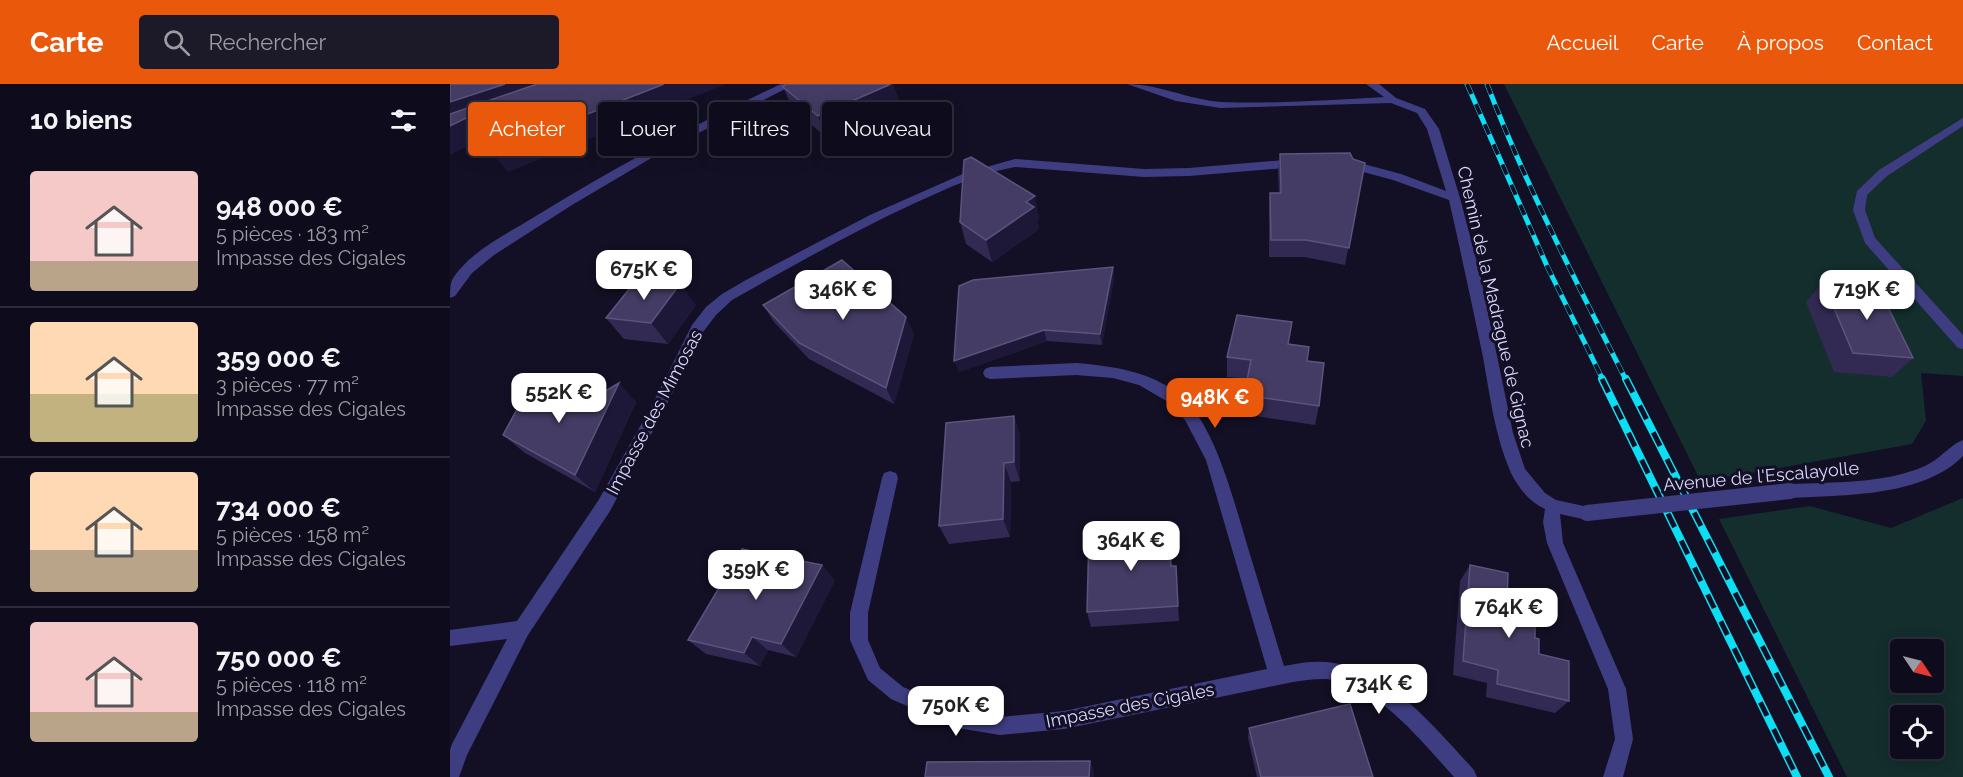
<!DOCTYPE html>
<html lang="fr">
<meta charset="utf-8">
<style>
body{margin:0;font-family:Raleway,sans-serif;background:#1c1a29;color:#f1f3f6;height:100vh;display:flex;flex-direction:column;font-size:22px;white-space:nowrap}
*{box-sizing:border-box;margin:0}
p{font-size:20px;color:#9b9ba3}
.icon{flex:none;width:33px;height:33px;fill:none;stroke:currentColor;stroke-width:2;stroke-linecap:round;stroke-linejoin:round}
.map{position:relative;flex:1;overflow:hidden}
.details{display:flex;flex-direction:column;background:#0e0c1c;width:450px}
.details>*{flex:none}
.banner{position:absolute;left:18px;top:18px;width:570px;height:54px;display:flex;gap:12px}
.needle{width:39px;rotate:125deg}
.fabs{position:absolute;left:1440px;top:555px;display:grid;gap:12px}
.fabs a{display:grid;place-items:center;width:54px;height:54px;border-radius:6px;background:#0e0c1c;box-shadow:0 3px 15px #0003,0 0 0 2px #2e2c3b;font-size:30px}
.price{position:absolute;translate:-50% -51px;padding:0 14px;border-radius:12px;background:#fff;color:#222;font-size:20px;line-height:39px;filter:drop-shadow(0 2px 3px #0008)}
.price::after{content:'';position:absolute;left:50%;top:36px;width:18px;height:14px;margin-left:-9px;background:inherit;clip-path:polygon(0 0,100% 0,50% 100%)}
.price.selected{background:#ea580c;color:#fff}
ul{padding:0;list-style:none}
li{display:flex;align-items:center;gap:18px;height:150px;padding:0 30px}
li+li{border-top:2px solid #2e2c3b}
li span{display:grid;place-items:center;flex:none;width:168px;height:120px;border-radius:6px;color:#555}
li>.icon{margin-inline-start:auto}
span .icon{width:72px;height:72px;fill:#fffc;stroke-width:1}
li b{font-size:26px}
h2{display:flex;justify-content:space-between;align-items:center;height:72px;padding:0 30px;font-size:26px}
.pill{padding:0 21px;border-radius:6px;background:#0e0c1c;box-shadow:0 3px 15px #0003,0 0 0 2px #2e2c3b;font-size:21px;line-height:54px}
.pill.selected{background:#ea580c;color:#fff}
header{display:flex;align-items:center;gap:36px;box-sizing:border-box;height:84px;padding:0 30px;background:#ea580c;color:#fff}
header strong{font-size:28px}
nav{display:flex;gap:33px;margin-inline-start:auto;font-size:21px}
.search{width:420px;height:54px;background:#1c1a29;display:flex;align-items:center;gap:15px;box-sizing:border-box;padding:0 21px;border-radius:6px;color:#9b9ba3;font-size:22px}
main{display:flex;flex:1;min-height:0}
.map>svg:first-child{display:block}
.green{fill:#132e2d;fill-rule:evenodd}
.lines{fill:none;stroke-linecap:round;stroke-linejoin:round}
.minor{fill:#3f3d81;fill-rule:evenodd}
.rail-far1-casing{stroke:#0cdef3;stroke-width:5}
.rail-casing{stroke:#0cdef3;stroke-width:8}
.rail-far1{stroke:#131025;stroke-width:4;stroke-dasharray:11;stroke-linecap:butt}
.rail{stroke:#131025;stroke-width:5;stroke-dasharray:15;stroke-linecap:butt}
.minor-bridge{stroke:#3f3d81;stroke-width:16}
.wall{fill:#322a52}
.shaded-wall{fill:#1e1838}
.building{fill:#443c64;stroke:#5b547c;stroke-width:1.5}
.labels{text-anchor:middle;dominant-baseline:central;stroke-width:6;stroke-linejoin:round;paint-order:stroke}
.street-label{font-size:18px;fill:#dad6fd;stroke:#131025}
</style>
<header>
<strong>Carte</strong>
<div class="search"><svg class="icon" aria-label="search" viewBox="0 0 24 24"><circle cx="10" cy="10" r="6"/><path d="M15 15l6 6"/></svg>Rechercher</div>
<nav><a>Accueil</a><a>Carte</a><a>À propos</a><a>Contact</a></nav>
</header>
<main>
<section class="details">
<h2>10 biens<svg class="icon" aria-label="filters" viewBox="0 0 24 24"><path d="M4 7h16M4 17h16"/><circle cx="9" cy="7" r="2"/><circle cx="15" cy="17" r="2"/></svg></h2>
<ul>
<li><span style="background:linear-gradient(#f6c9c9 75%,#b9a48a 0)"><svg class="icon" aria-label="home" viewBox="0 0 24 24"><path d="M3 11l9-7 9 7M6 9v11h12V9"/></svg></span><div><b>948 000 €</b><p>5 pièces · 183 m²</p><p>Impasse des Cigales</p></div></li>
<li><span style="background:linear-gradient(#ffd9b3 60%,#c2b280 0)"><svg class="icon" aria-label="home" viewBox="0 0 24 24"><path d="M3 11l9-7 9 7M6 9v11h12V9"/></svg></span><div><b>359 000 €</b><p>3 pièces · 77 m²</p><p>Impasse des Cigales</p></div></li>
<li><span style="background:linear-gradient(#ffd9b3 65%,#b9a48a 0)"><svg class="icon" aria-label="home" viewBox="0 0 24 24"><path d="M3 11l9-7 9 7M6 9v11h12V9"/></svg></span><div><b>734 000 €</b><p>5 pièces · 158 m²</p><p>Impasse des Cigales</p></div></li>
<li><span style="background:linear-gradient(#f6c9c9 75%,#b9a48a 0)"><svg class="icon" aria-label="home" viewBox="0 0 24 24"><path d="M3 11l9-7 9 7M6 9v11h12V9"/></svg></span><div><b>750 000 €</b><p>5 pièces · 118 m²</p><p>Impasse des Cigales</p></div></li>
</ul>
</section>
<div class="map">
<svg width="1513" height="693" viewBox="0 0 1513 693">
<rect width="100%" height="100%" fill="#131025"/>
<g class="green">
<path d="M1054,0H1513V292L1471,289L1476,337L1462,360L1251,398Z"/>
<path d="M1513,414V693H1397L1269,435L1360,422L1441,444ZM1450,566H1484V598H1450ZM1450,632H1484V664H1450Z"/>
</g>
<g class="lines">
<g class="minor">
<path d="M331,0H345L215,66L122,121L44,171L22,189L5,212L0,214C0,208 0,201 2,196C19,168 55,151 81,135C162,85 245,40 331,0Z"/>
<path d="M677,0C709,0 739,16 772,18C826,20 880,16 934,13L916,0H929L946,14L975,25L989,45L1010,114L1030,190L1063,349L1075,385L1095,409L1106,416L1143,424L1145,429L1143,434L1137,436L1110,430L1113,459L1176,605L1183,655L1173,693H1153L1165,655L1158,605L1097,459L1093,438L1095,425C1079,417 1069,405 1061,389C1045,353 1040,312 1033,273C1022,221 1011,169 999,116L943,96L891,82L889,79L895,75L951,90L996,107L977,45L967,29L941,19L770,24L726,17Z"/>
<path d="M1513,34V42L1437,92L1417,111L1415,126L1425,154L1513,251V265L1508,264L1415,159L1403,126L1407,107L1429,86Z"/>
<path d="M565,75L694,85L739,84L847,75L853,79L847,83L739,92L694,93L565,83C530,89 498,104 465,119C402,148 342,182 282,216L266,231L253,248L212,330L160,427L78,551L17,671L9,693H0V666L2,660L57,555L0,562V546L67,537L148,417L201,323L242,241L256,223L272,210L296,196L420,131L515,89Z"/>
<path d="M626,279C662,282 700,287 730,311C765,339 785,421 798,464C810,503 822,543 834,582C850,579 867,576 884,579C940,587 988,647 1024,686L1027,693H1004C974,660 933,608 888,597C874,593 857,596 843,598L614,645L550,651L508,644L441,615L418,596L400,556V529L432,394L434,389L440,387L446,389L448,394L418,529V556L430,584L453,603L508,626L550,633L614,627L817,585L756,376L735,336L720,319L689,301L663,294L626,291L540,295L535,293L533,289L535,285L540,283Z"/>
<path d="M1513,356V372C1473,413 1393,411 1340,414L1334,412L1332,407L1334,402L1340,400C1383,398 1434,400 1475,382C1489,376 1501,360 1513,356Z"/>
</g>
<defs>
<g id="rail-far1">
<path d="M1017,0L1097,182L1153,296"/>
<path d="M1037,0C1076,102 1127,199 1176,296"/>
</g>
<g id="rail">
<path d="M1152,295L1347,693"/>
<path d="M1176,295L1379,693"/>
</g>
</defs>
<use href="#rail-far1" class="rail-far1-casing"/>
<use href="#rail" class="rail-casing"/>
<use href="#rail-far1" class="rail-far1"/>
<use href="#rail" class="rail"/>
<path class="minor-bridge" d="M1137,429L1340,407"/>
</g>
<g class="wall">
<path d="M336,0H443L450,21L377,54L343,25L333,3Z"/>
<path d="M830,70L903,75L915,79L895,181L854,173H819V126L820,109H829L828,87Z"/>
<path d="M589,134L587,136L589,145L542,178L516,160L510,138Z"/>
<path d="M663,183L664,194L652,261L597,257L509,288Z"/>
<path d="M1373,198L1463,274L1442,293L1384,288L1356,218Z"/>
<path d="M246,221L218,260L174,255L156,234Z"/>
<path d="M313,221L464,250L444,320L359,275L324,238Z"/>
<path d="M840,260L857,277L869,322L865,341L793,330L794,311L797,295L777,293V273Z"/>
<path d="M155,307L186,318L145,408L75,369L53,351Z"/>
<path d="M564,332L570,352V397L561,398L560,453L499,460L489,442Z"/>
<path d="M1020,481L1057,519L1089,570L1119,617L1105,629L1036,613L1037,599L1003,591L1010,497Z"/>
<path d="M722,482H726L729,537L641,543L637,528Z"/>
<path d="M385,496L346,573L318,566L310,582L256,570L238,556Z"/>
<path d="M799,644L923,693H807L798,654Z"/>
</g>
<g class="shaded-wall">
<path d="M55,0H130L35,54L0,71V18Z"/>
<path d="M214,0H276L58,88L41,68Z"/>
<path d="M441,0H443L450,21L377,54L368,32Z"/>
<path d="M585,112L589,134L587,136L589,145L542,178L536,156L576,118Z"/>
<path d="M663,183L664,194L652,261L650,250Z"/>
<path d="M230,200L246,221L218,260L201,239Z"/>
<path d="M456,233L464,250L444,320L436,304Z"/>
<path d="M594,246L597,257L509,288L504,277Z"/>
<path d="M169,299L186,318L145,408L125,391L152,309L154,306L162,314Z"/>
<path d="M564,332L570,352V397L564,378Z"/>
<path d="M554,379L561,398L560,453L553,435Z"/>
<path d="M372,481L385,496L346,573L331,560Z"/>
<path d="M302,553L318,566L310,582L294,569Z"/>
<path d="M640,677L644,687V693H639Z"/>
</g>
<g class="building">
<path d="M0,0H55L0,18Z"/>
<path d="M87,0H214L41,68L18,33L0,42V30Z"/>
<path d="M336,0H441L368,32L333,3Z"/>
<path d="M900,69L903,75L915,79L899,164L856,156H821L820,109H831L830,70Z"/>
<path d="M521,73L585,112L576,118L584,123L536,156L510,138L514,76Z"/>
<path d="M392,176L456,233L436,304L349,259L313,221Z"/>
<path d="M663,183L650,250L594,246L504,277L509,202L523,196Z"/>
<path d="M188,194L230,200L201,239L156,234Z"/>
<path d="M1373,198L1428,203L1463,274L1403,269Z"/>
<path d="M787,231L842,238L838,260L859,263L857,277L874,279L869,322L794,311L801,276L777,273Z"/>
<path d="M169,299L125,391L53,351L77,307L154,306L152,309Z"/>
<path d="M564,332V378L554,379L553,435L489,442L496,339Z"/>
<path d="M719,446L721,482H726L728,522L637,528L639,450Z"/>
<path d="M292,465L372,481L331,560L302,553L294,569L238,556Z"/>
<path d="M1020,481L1058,489L1057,519L1085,524V554L1089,555V570L1119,577V617L1047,600L1048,586L1013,577Z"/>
<path d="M900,620L923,693H811L799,644Z"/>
<path d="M640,677L639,693H475L477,678Z"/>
</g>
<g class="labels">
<g class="street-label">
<text transform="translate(1046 223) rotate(77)">Chemin de la Madrague de Gignac</text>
<text transform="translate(204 328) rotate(-62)">Impasse des Mimosas</text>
<text transform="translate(1311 392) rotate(-5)">Avenue de l'Escalayolle</text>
<text transform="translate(680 621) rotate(-11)">Impasse des Cigales</text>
</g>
</g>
</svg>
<div class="fabs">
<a><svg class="needle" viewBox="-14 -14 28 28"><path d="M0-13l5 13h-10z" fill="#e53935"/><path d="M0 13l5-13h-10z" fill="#9b9ba3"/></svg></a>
<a><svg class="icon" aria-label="locate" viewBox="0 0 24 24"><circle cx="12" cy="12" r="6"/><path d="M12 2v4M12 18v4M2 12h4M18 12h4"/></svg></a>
</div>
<b class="price" style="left:194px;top:217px">675K €</b>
<b class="price" style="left:393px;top:237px">346K €</b>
<b class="price" style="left:1417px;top:237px">719K €</b>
<b class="price" style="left:109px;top:340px">552K €</b>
<b class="price selected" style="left:765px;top:345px">948K €</b>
<b class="price" style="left:681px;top:488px">364K €</b>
<b class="price" style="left:306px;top:517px">359K €</b>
<b class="price" style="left:1059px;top:555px">764K €</b>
<b class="price" style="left:929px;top:631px">734K €</b>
<b class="price" style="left:506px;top:653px">750K €</b>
<div class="banner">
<a class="pill selected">Acheter</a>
<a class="pill">Louer</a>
<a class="pill">Filtres</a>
<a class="pill">Nouveau</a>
</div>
</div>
</main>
